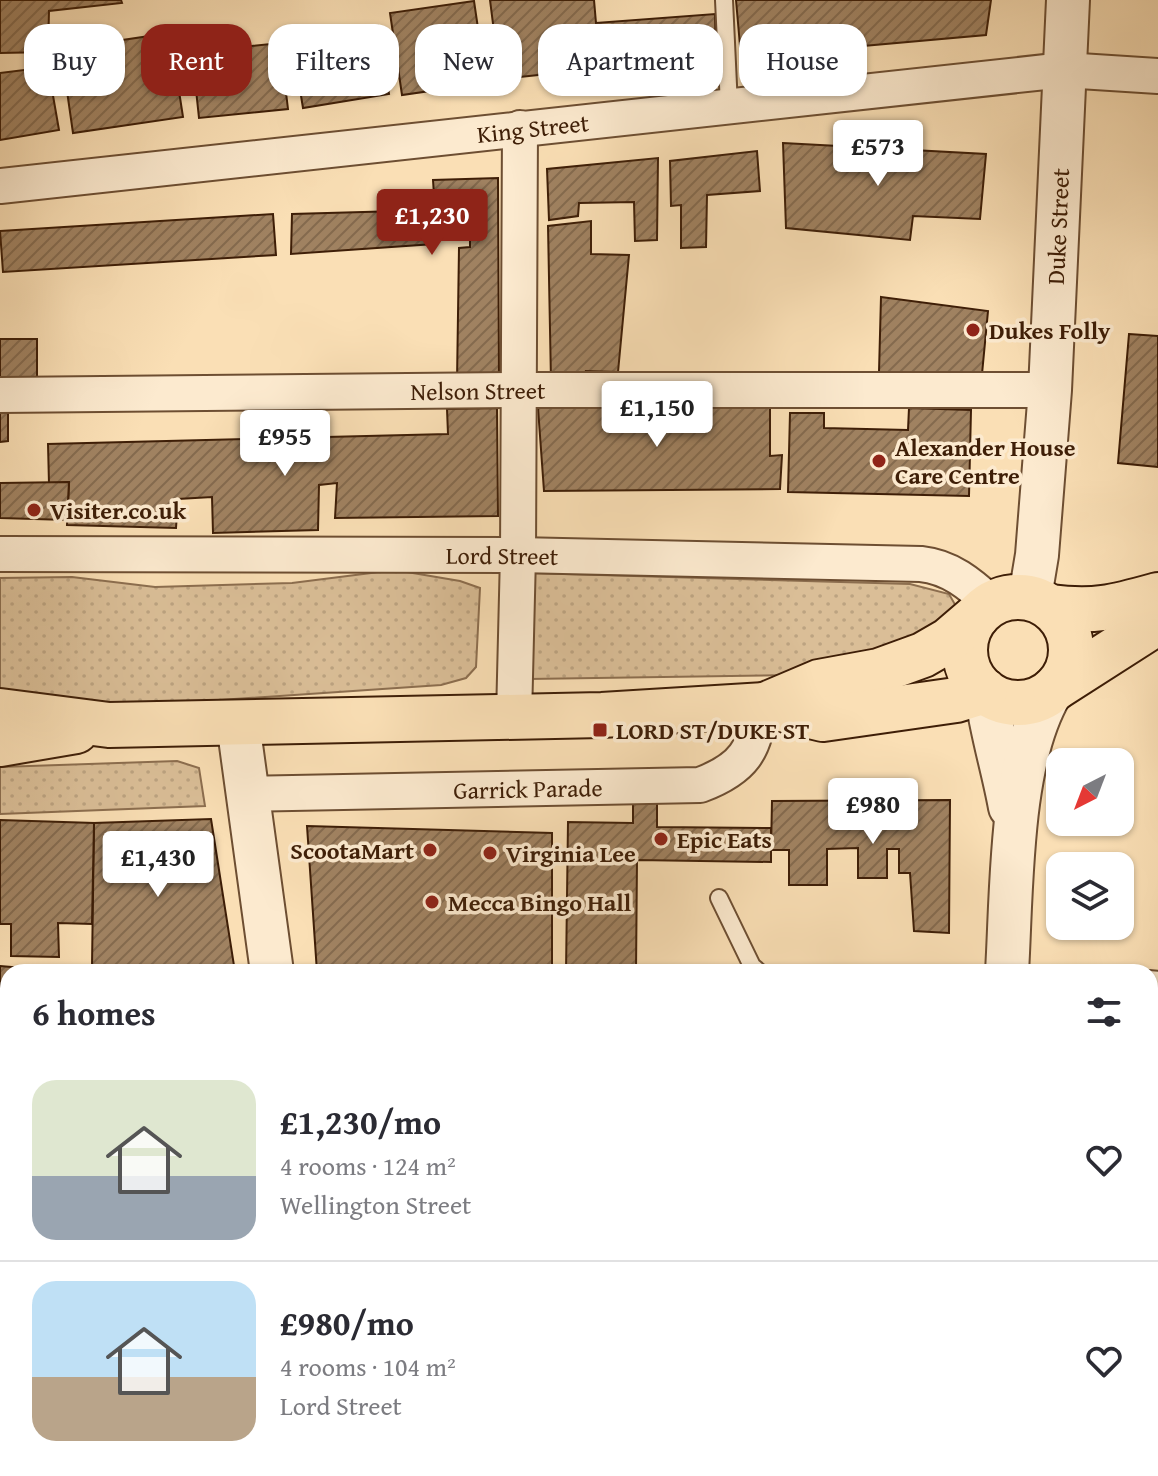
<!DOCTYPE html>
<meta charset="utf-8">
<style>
body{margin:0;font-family:"Gentium Book Plus",serif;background:#f2f2f3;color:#2b2b33;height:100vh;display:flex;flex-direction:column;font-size:30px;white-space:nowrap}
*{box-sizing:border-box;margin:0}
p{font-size:26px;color:#7c7c81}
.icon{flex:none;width:44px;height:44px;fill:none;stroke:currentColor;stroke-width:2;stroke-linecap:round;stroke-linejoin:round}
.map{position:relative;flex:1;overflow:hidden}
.side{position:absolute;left:0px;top:964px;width:1158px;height:512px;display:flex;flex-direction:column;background:#fff;border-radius:24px 24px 0 0;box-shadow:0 2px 6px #0004}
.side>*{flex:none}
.top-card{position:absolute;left:24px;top:24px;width:1110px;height:72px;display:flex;gap:16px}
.needle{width:52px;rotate:222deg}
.controls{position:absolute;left:1046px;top:748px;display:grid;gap:16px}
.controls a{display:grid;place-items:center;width:88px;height:88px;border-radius:16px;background:#fff;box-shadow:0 2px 6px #0004;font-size:40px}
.price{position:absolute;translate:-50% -68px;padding:0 18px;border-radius:8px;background:#fff;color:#222;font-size:26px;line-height:52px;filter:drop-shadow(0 2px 4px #0008)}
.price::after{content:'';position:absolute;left:50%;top:48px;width:24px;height:18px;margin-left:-12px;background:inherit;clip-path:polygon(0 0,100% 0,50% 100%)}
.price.current{background:#8f2418;color:#fff}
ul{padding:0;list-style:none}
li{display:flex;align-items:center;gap:24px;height:200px;padding:0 32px}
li+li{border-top:2px solid #e1e1e2}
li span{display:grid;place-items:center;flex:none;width:224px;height:160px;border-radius:24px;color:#555}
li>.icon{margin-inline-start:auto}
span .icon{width:96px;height:96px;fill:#fffc;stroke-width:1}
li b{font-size:34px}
h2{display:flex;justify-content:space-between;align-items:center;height:96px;padding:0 32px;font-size:34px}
.chip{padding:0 28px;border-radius:24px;background:#fff;box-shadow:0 2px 6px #0004;font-size:28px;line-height:72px}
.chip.current{background:#8f2418;color:#fff}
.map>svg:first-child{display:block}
.park{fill:url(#park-dots);stroke:#8c6e4f;stroke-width:2}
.building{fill:url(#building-hatch);stroke:#3e1e07;stroke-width:2}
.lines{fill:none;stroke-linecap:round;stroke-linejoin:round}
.service-casing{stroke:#6d4e32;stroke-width:20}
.minor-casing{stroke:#6d4e32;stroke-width:38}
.tertiary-casing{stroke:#6d4e32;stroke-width:46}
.trunk-casing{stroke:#3e1e07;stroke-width:48}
.service{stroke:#fceacf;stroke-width:16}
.minor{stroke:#fceacf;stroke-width:34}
.tertiary{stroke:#fceacf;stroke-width:42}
.trunk{stroke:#fadfb5;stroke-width:44}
.poi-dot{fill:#8f2418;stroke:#fceacf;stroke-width:3}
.labels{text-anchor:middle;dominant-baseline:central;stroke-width:7;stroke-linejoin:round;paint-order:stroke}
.street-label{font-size:24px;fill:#3e1e07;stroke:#fceacf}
.poi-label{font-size:24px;font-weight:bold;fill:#3e1e07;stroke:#fceacf;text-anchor:start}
</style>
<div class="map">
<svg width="1158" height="1476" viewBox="0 0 1158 1476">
<defs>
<pattern id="park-dots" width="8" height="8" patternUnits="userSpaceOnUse" patternTransform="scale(2)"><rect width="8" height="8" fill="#dabe97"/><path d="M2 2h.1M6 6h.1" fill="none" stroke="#bca381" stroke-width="1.8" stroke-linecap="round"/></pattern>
<pattern id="building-hatch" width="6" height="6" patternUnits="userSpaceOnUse" patternTransform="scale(2)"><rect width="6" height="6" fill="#a08261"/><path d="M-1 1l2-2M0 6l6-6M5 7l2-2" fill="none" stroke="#846a4e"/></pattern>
</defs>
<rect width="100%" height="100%" fill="#fadfb5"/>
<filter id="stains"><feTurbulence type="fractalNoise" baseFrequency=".0025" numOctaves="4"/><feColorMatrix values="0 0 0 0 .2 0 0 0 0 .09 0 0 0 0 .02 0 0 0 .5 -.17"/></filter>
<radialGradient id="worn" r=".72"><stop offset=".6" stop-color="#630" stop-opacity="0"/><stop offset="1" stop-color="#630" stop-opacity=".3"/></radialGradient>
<g class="park">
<path d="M395,570L460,581L480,588L476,667L466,678L441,685L175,703H97L0,690V578L72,577L155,587L292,583Z"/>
<path d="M530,573L910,584L949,594L957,608L919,645L800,675L529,679Z"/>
<path d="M177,761L199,768L205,806L0,814V767Z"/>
</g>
<g class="building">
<path d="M0,0H121L122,3L49,11L48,52L0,53Z"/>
<path d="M490,0H594L596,23L715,14L716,56L500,79Z"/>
<path d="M736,0H991L986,35L741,57Z"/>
<path d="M474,1L486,83L402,95L390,13Z"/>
<path d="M378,26L389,94L303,108L292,40Z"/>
<path d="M170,33L183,117L73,133L61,49Z"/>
<path d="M280,43L288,109L199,118L192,52Z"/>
<path d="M48,67L59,130L0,140V73Z"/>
<path d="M783,143L986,154L980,219L913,216L910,240L786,228Z"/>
<path d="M757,151L760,191L707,195L706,247L681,248V205L671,206L670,161Z"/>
<path d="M658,158L657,240L635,241L634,202L579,203L578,216L549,220L547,169Z"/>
<path d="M498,178L499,380L457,381L459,248L470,247V218L434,221V244L291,254L292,214L435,210L433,180Z"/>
<path d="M273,214L276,255L3,272L0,231Z"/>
<path d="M591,221V254L629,255L618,372L586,371L588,383L551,381L548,226Z"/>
<path d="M881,297L988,311L982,374L879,372Z"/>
<path d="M1129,334L1158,336V467L1118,463Z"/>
<rect x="0" y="339" width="37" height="43"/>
<path d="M497,408L498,516L335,518L337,483L319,485L318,530L213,533L212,497L178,499L176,528L67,525L69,482L49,484L48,444L448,434L447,409Z"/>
<path d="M538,408H770V456L782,455L780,489L544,491Z"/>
<path d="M909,408L971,410L969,496L788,492L790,413H824V428L908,430Z"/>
<path d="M0,411H8V441L0,442Z"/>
<path d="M69,482L67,520L0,518V483Z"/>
<path d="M633,800H657V827L771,828V862L637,860L636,972H566L568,822L633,823Z"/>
<path d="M950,800L949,933L914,931L910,873H899V849H887V878H858V848L827,849V885H789V850H771L772,801Z"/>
<path d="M211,819L235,972H70V966H92L94,823Z"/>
<path d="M0,820L94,823L92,924L58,923L59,957L11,956V924H0Z"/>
<path d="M307,826L552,833V972H317Z"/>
<path d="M661,965L735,968V972H660Z"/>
<path d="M0,966L46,970V972H8V1128H0Z"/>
</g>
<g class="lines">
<defs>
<g id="service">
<path d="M724,0L729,106"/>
<path d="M719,898L752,966L759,972"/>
<path d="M99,1476V1468"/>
</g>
<g id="minor">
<path id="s1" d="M0,186L1064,70L1158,76"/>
<path id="s2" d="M0,395L518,390H1050"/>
<path id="s3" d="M0,554L518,555L921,564C950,567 970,584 991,603"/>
<path d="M514,717L518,555L520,128"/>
<path id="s4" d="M246,794L700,785C743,769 756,750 760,705"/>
<path d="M1150,988L1158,989"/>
</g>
<g id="tertiary">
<path id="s5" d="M1030,597L1037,555L1050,390L1068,0"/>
<path d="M986,692C991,731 1003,768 1010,807"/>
<path d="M238,723L272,972"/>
<path d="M1007,972C1012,890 1009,763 1051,692"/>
<path d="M1041,1468L1050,1476"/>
<path d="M1107,1468L1122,1476"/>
<path d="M273,1476L276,1468"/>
</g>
<g id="trunk">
<circle cx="1018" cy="650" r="53"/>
<path d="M1050,607C1095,613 1115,607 1158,595"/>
<path d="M1055,688L1158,622"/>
<path d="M765,705L819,682L879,671L923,655L949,640L977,616"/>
<path d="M0,711L109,725L602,715L765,705L823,719L956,700L985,691"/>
<path d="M0,744L76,731"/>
</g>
</defs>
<use href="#service" class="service-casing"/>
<use href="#minor" class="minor-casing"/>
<use href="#tertiary" class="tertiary-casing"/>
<use href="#trunk" class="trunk-casing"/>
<use href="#service" class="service"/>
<use href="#minor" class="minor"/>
<use href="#tertiary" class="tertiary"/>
<use href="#trunk" class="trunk"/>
</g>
<g class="poi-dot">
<circle cx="973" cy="330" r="8"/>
<circle cx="879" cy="461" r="8"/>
<circle cx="34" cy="510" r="8"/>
<rect x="592" y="722" width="16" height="16" rx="4"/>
<circle cx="661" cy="839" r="8"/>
<circle cx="430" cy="850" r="8"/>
<circle cx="490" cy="853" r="8"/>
<circle cx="432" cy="902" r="8"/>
</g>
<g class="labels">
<g class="street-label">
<text stroke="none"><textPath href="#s1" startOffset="536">King Street</textPath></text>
<text stroke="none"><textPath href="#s5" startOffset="372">Duke Street</textPath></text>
<text stroke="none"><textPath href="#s2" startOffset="478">Nelson Street</textPath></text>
<text stroke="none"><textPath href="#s3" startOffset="502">Lord Street</textPath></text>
<text stroke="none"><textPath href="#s4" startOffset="282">Garrick Parade</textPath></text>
</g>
<g class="poi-label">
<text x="989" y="330">Dukes Folly</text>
<text x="895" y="447">Alexander House<tspan x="895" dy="28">Care Centre</tspan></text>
<text x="50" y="510">Visiter.co.uk</text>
<text x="616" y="730">LORD ST/DUKE ST</text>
<text x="677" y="839">Epic Eats</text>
<text x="414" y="850" text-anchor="end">ScootaMart</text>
<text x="506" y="853">Virginia Lee</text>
<text x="448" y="902">Mecca Bingo Hall</text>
</g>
</g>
<rect width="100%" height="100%" filter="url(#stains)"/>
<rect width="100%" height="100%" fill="url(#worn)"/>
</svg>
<div class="controls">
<a><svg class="needle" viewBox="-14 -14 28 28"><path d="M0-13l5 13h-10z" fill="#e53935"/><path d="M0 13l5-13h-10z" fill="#7c7c81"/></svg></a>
<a><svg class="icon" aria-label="layers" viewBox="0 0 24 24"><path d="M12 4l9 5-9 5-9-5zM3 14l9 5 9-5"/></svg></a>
</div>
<b class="price" style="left:878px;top:188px">£573</b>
<b class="price current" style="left:432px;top:257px">£1,230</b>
<b class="price" style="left:657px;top:449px">£1,150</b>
<b class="price" style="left:285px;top:478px">£955</b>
<b class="price" style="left:873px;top:846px">£980</b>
<b class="price" style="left:158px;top:899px">£1,430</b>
<div class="top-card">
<a class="chip">Buy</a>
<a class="chip current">Rent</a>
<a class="chip">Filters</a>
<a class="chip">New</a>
<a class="chip">Apartment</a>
<a class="chip">House</a>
</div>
<section class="side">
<h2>6 homes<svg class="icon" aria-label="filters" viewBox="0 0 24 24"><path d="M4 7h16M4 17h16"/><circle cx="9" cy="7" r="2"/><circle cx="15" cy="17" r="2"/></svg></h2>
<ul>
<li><span style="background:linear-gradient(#dfe7d0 60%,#9aa5b1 0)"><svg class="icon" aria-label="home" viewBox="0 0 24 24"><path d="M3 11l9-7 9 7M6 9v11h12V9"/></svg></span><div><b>£1,230/mo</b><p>4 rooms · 124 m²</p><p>Wellington Street</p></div><svg class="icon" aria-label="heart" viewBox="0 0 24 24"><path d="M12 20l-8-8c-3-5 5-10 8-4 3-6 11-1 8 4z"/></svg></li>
<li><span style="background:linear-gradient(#bfe0f5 60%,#b9a48a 0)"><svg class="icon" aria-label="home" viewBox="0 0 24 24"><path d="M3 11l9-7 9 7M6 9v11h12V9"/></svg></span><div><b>£980/mo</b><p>4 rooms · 104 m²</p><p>Lord Street</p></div><svg class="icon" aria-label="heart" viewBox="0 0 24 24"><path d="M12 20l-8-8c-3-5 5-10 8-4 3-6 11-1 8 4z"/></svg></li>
</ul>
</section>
</div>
